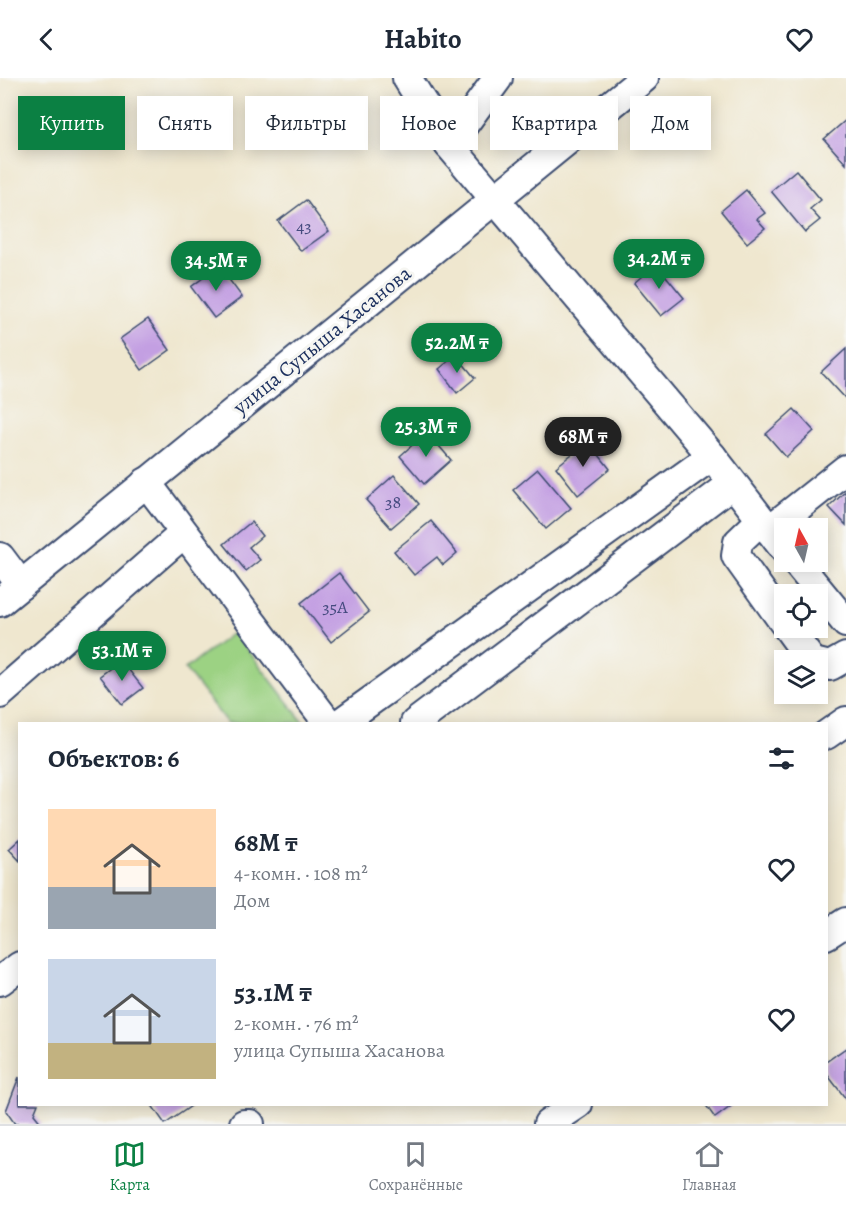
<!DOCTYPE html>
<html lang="ru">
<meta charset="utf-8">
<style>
body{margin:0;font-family:Alegreya,serif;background:#f6f6f7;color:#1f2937;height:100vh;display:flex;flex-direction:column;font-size:22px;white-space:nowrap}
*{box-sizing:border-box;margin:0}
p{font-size:20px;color:#747a83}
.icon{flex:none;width:33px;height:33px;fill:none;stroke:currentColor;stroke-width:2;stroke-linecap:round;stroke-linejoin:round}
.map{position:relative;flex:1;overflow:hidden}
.drawer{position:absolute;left:18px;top:644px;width:810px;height:384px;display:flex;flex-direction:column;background:#fff;border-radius:0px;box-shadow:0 3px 15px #0003}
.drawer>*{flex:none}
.banner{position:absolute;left:18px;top:18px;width:810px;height:54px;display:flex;gap:12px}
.needle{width:39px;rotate:352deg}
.fabs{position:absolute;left:774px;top:440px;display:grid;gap:12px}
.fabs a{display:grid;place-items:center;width:54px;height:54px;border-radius:0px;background:#fff;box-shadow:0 3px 15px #0003;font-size:30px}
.price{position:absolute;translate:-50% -51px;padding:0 14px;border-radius:21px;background:#0b8043;color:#fff;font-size:20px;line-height:39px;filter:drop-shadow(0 2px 3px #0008)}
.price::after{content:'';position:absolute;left:50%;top:36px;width:18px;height:14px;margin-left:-9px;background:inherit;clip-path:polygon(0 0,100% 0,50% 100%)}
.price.active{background:#222;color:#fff}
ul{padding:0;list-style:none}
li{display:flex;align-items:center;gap:18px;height:150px;padding:0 30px}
li span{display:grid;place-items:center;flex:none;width:168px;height:120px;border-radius:0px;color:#555}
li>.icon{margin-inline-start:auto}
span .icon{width:72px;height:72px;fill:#fffc;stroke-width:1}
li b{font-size:26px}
h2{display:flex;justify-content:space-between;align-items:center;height:72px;padding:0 30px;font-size:26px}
.tag{padding:0 21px;border-radius:0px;background:#fff;box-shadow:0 3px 15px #0003;font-size:21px;line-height:54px}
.tag.active{background:#0b8043;color:#fff}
header{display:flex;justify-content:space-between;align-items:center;height:78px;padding:0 30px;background:#fff;font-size:27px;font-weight:700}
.dock{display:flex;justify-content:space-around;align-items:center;height:84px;border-top:2px solid #e0e1e3;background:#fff;font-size:16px;color:#747a83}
.dock a{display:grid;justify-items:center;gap:3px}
.dock .active{color:#0b8043}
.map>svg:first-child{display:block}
.green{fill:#9cd283;stroke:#5c8070;stroke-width:1.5}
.building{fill:#c39fe2}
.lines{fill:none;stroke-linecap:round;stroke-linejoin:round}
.minor-casing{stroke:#3b4b6f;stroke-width:32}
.minor{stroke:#fff;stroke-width:28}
.labels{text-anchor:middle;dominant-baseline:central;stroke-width:6;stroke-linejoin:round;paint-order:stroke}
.number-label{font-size:18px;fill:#454b7f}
.street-label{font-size:21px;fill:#1b2f5e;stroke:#f6f6f2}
</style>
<header><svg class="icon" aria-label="back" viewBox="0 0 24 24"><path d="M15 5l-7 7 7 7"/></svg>Habito<svg class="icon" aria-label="heart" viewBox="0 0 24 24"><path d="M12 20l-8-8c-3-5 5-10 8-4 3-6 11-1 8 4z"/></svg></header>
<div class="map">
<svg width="846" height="1046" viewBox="0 0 846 1046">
<rect width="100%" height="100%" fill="#f6f6f2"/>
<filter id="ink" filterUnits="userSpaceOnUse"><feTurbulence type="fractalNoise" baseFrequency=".0167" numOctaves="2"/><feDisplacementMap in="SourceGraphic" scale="12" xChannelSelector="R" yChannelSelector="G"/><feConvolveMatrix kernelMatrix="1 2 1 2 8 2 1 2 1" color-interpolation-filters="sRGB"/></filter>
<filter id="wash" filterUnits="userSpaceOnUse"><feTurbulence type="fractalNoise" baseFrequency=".008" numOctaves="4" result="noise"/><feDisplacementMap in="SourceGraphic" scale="24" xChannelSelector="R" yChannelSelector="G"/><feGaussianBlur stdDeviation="1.35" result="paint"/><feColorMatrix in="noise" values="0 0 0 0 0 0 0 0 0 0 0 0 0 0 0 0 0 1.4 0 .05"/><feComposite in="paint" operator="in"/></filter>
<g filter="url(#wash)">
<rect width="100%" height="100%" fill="#efe7cf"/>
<path class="green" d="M234,554L303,644L302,645H227L185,591Z"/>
<g id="blocks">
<g class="building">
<path d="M846,42V86L824,61Z"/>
<path d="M796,92L821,122L810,131L820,142L805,154L771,113Z"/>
<path d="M746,112L765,135L757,141L765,150L747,165L721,133Z"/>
<path d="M306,122L329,153L301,173L278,143Z"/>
<path d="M656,186L684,220L661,238L634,205Z"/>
<path d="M219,188L242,219L214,240L191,209Z"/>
<path d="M148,241L170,272L142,292L120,261Z"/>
<path d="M846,271V321L821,294Z"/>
<path d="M456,277L475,300L457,315L439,291Z"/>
<path d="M794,331L814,353L786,379L766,356Z"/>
<path d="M427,354L451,382L424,406L400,378Z"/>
<path d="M588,363L610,391L578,417L556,389Z"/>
<path d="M538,391L571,430L546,451L513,412Z"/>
<path d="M394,397L419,426L391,450L366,422Z"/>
<path d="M846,413V447L829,429Z"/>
<path d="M431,443L457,475L443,487L437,479L414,497L394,473Z"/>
<path d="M251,444L262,458L249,469L260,482L246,493L224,466Z"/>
<path d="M339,495L369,534L331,564L301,525Z"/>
<path d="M121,582L143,610L122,626L100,598Z"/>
<path d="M20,761V783L9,771Z"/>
<path d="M846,970V1021L826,995V984Z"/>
<path d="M19,999L20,1026H38L34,1036L42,1046H15L6,1033Z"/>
<path d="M151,1026H194L165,1046Z"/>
<path d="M705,1026H734L715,1040Z"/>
</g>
</g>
</g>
<g filter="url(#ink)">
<use href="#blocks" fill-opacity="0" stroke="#3b4b6f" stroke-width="1.5"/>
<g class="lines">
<defs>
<g id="minor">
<path d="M407,0L449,67L712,378L784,471"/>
<path d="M449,67L498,0"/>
<path d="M146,404L328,645"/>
<path d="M761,442L738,464L736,478L784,545"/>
<path d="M769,452L846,391"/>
<path d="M0,479L21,507"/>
<path d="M795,483L846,545"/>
<path d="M0,524L644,0"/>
<path d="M787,549L811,582"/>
<path d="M818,585L830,588L846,579"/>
<path d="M0,616L183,456"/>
<path d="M340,645L712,378"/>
<path d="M415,645L732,406"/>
<path d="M826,657L846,643"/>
<path d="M826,857L846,844"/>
<path d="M0,903L20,888"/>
<path d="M244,1046H250"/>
<path d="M548,1046L578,1026"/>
</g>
</defs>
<use href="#minor" class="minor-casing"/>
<use href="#minor" class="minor"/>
</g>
</g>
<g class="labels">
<g class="number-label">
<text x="304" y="148">43</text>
<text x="393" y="424">38</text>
<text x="335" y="529">35А</text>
</g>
<g class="street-label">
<text transform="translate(322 262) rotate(-39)">улица Супыша Хасанова</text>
</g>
</g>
</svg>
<div class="fabs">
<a><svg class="needle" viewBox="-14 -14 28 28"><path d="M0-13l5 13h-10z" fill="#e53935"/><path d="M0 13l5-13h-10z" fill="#747a83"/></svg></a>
<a><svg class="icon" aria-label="locate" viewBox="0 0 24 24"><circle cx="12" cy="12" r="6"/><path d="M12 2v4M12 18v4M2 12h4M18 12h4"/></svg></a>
<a><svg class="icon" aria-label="layers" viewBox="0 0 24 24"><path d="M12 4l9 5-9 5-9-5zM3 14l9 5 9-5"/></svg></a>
</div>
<b class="price" style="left:659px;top:212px">34.2M ₸</b>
<b class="price" style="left:216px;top:214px">34.5M ₸</b>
<b class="price" style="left:457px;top:296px">52.2M ₸</b>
<b class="price" style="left:426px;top:380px">25.3M ₸</b>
<b class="price active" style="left:583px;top:390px">68M ₸</b>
<b class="price" style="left:122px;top:604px">53.1M ₸</b>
<div class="banner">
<a class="tag active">Купить</a>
<a class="tag">Снять</a>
<a class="tag">Фильтры</a>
<a class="tag">Новое</a>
<a class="tag">Квартира</a>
<a class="tag">Дом</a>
</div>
<section class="drawer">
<h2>Объектов: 6<svg class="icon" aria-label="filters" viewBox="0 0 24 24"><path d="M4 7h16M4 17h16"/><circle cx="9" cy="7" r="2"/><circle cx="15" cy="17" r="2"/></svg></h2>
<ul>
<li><span style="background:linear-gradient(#ffd9b3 65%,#9aa5b1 0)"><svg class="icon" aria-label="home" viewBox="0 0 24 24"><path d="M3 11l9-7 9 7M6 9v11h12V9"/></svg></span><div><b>68M ₸</b><p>4-комн. · 108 m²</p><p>Дом</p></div><svg class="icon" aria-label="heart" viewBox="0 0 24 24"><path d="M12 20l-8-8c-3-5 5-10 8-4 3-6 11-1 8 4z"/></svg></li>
<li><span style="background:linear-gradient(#c9d6e8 70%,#c2b280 0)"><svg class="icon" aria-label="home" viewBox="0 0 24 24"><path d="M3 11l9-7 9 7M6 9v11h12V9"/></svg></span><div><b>53.1M ₸</b><p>2-комн. · 76 m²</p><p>улица Супыша Хасанова</p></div><svg class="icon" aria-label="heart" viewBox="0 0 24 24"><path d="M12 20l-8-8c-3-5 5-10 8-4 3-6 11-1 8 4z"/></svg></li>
</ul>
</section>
</div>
<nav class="dock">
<a class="active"><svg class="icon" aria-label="map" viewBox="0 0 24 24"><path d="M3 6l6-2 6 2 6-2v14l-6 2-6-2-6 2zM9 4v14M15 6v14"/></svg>Карта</a>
<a><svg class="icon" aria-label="saved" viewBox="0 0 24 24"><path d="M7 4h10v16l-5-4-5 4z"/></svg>Сохранённые</a>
<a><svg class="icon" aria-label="home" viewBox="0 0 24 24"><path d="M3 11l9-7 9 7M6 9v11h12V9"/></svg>Главная</a>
</nav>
